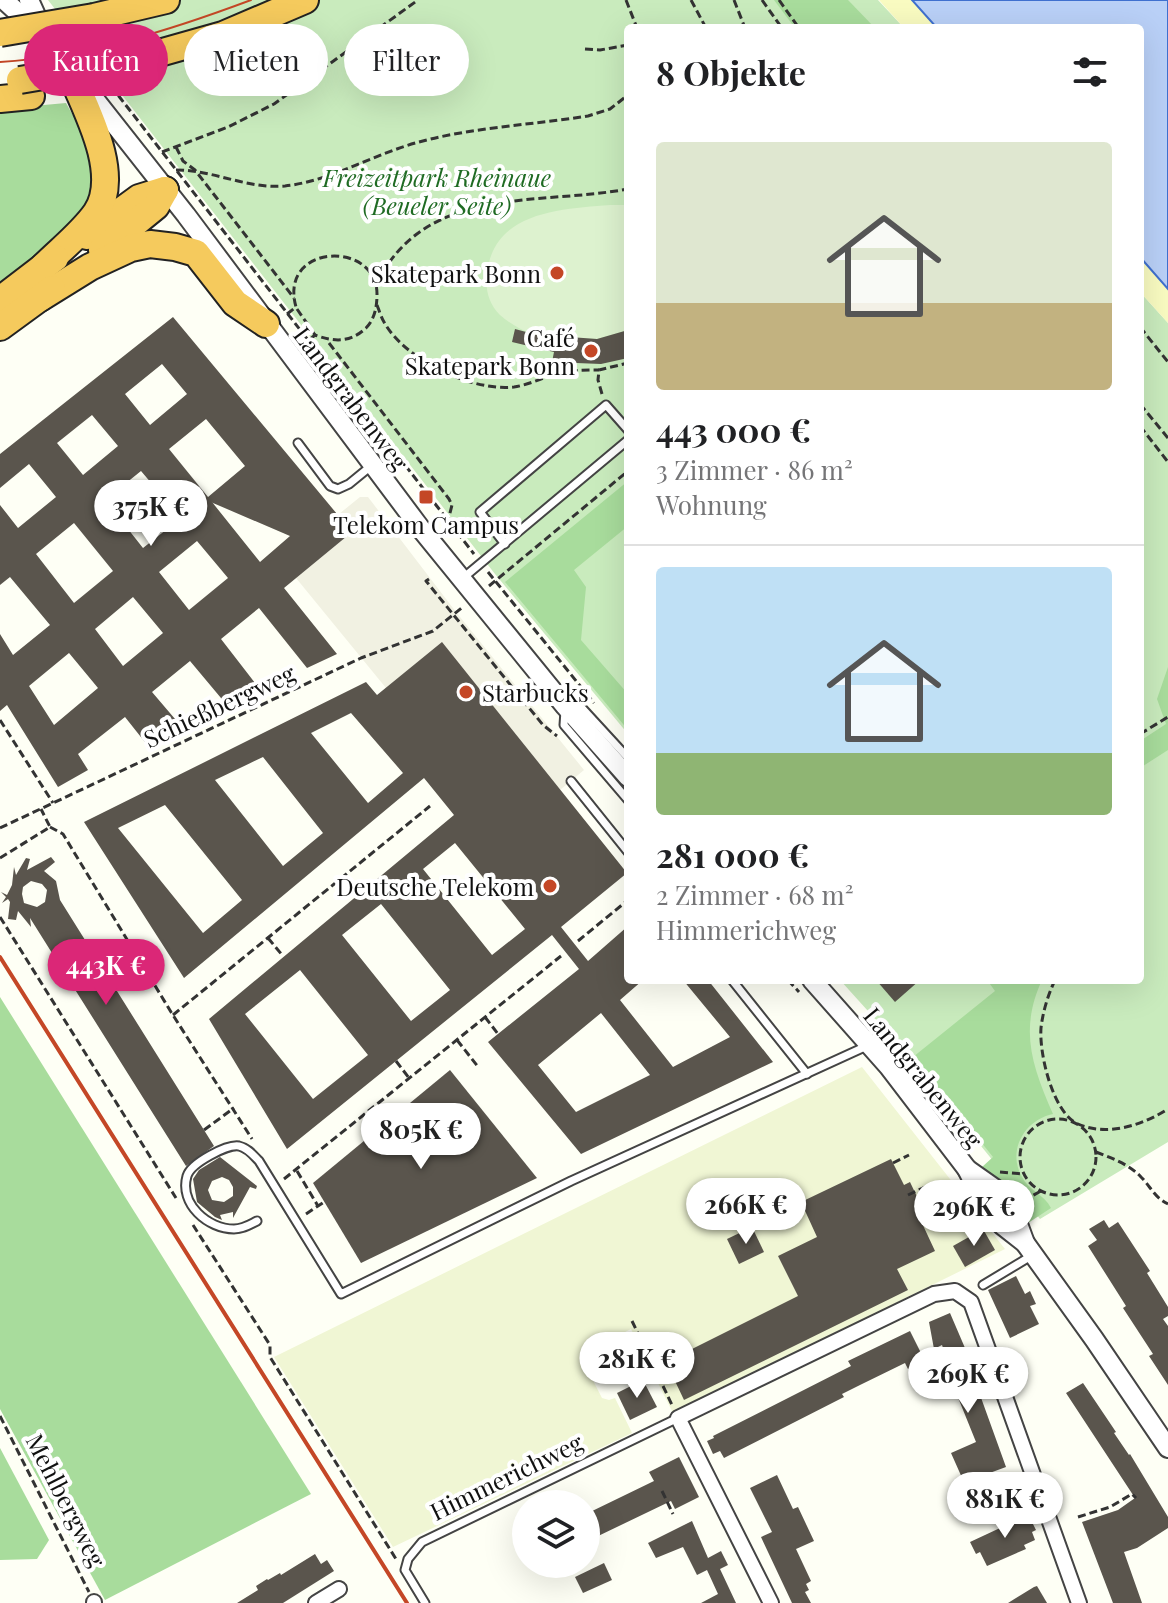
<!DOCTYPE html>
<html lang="de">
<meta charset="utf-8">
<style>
body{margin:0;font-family:"Playfair Display",serif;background:#f6f6f6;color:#202124;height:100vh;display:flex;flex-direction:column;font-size:30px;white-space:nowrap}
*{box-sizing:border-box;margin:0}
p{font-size:26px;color:#757577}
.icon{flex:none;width:44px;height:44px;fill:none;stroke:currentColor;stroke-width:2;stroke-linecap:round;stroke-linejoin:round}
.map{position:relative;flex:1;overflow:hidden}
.side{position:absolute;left:624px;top:24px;width:520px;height:960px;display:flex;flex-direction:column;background:#fff;border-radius:8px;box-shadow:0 8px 32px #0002}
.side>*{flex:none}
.guide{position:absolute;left:24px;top:24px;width:480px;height:72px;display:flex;gap:16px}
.fabs{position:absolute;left:512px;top:1490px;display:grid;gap:16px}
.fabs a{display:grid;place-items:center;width:88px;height:88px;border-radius:50%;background:#fff;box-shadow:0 8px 32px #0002;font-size:40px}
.price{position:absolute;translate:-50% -68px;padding:0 18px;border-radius:28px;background:#fff;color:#222;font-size:26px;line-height:52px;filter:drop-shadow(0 2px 4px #0008)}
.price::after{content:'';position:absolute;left:50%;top:48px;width:24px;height:18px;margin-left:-12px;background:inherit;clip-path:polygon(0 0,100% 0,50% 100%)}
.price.current{background:#db2777;color:#fff}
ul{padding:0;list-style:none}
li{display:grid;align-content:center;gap:16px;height:424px;padding:0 32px}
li+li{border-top:2px solid #e0e0e0}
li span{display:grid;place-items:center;height:248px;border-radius:8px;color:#555}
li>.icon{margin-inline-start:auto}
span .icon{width:144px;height:144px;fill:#fffc;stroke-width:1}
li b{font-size:34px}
h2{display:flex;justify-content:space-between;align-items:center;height:96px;padding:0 32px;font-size:34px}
.tag{padding:0 28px;border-radius:36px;background:#fff;box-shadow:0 8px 32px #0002;font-size:28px;line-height:72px}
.tag.current{background:#db2777;color:#fff}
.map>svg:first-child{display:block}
.farmland{fill:#f0f6d4}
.green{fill:#c9ebbd}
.forest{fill:#a8dc9c}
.sand{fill:#f9fbc1}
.pitch{fill:#ddf2cf}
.plaza{fill:#f1f1e2}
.water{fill:#b9d0f7;stroke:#3f70cf;stroke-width:2}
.building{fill:#5a554d;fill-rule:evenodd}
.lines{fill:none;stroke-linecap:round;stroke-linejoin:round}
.service-casing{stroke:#444;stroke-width:11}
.minor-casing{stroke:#444;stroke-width:18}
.tertiary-casing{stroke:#444;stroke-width:22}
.motorway-casing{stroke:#222;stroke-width:30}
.path{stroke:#333;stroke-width:3;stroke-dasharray:8 4;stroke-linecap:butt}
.service{stroke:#fff;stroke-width:7}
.minor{stroke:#fff;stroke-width:14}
.tertiary{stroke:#fff;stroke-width:18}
.motorway{stroke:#f5ca5d;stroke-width:26}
.tram{stroke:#c44726;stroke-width:2}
.rail{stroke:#c44726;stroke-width:4}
.motorway-bridge-casing{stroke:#222;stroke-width:30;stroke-linecap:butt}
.motorway-bridge{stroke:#f5ca5d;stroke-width:26}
.poi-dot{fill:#c44726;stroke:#fff;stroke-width:3}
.labels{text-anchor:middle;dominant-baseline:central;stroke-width:8;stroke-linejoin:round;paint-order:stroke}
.park-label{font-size:24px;font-style:italic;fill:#1f6b23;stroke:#fff}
.poi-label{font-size:24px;fill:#111;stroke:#fff;text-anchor:end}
.street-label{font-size:24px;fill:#111;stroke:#fff}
</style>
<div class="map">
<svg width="1168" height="1603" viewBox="0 0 1168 1603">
<rect width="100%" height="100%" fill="#fefff5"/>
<path class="farmland" d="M862,1067L1005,1249L673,1413L631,1329L580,1355L602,1398L609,1400L615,1398L632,1433L393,1547L274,1357Z"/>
<g class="green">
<path d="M48,0H878L904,28H628V734L495,574Z"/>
<path d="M1140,292L1168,323V1142L1040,1219L905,1052L840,980H1140Z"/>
</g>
<g class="forest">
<path d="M774,0H848L875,28H795Z"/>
<path d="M66,103C74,118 84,132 90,148C113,212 44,249 0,282V109Z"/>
<path d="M628,481V526L574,570L586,587L581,640L628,694V730L505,582Z"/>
<path d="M1168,667V750L1140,768V741L1166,724L1157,699Z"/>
<path d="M987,980H1042C1019,1030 1032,1066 1053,1114C1024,1120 1007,1151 1022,1177C1029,1191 1044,1194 1051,1208L1025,1225L982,1167L993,1157L913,1057L995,991Z"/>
<path d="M0,997L311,1494L105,1600L0,1409Z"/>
<path d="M0,1448L49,1540L37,1559L0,1560Z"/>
</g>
<g class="sand">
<path d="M879,0H912L937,28H904Z"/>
<path d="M1140,257L1168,289V323L1140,292Z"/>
</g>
<path class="pitch" d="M610,205H628V330L597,339L557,337L555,343C548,336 541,337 532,334C521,330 509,323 500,315C489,304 485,290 487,275C492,211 562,209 610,205Z"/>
<path class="plaza" d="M360,497H368L456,612L584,770L560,790L442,643L386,688L296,578L352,532L339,514Z"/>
<path class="water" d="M912,0H1168V289L1140,257V28H937Z"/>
<g class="building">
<path d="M173,317L352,532L284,588L337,654L307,668L259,608L221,639L259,688L226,704L190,661L152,692L181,726L148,746L125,717L78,754L88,770L58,787L7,705L0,711V634L13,655L50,625L10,577L0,585V505L18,528L56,497L29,464L0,488V454ZM162,364L187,394L150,425L125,394ZM92,415L118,446L83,475L57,443ZM206,419L245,466L208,497L169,449ZM141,471L181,518L143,548L105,500ZM212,502L213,503L290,536L260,562ZM74,523L113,571L74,603L36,554ZM197,541L228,578L189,610L159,572ZM133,597L163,633L123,666L95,629ZM69,653L98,688L54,725L29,686Z"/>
<path d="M515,329L556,340V336L597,339L628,330V358L601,364L552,362L554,352L512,342Z"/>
<path d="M442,642L627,873L561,927L588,961L628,926V980H643L620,1000L673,1067L730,1037L683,980H708L773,1062L581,1154L488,1042L579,969L552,935L287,1149L209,1019L454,815L424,778L184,978L84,822L366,682L377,695ZM351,713L403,773L368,803L311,733ZM263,757L323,833L283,866L215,780ZM165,805L242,900L203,933L118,828ZM455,843L525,929L492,955L423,869ZM381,904L450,990L411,1021L342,935ZM300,970L368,1055L313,1099L245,1014ZM601,1013L650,1075L576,1112L538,1065Z"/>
<path d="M51,857L55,862L44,871L56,881L60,900L214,1146L186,1166L30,918L31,927L18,911L16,920L8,919L10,902L8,899L2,903L6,897L1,892L7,895L12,885L14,867L16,875L26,858L30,859L27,870ZM31,881L42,884L47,890L45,902L37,907L24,903L22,894L23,887Z"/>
<path d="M876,980H920L895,1002Z"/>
<path d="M450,1070L537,1178L361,1263L313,1183Z"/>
<path d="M220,1157L257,1186L256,1189L250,1187L233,1218V1212L220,1215L222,1220L215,1217L197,1202L193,1179L199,1170ZM222,1177L229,1180L233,1187V1196L224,1202L212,1200L208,1190L212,1181Z"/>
<path d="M891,1159L904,1185L910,1182L920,1203L914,1206L935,1251L897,1269L908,1290L684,1400L666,1362L798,1296L778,1256L817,1237L801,1202Z"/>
<path d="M1104,1220L1109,1228L1118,1222L1150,1271L1147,1273L1168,1307V1316L1163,1319L1168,1326V1385L1149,1356L1153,1354L1123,1308L1126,1306L1088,1246L1097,1240L1089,1229Z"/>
<path d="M752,1227L764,1252L739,1264L727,1239Z"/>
<path d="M983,1229L995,1250L965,1267L953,1246Z"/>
<path d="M1016,1276L1025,1294L1030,1291L1036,1304L1030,1306L1039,1324L1010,1338L988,1290Z"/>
<path d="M950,1313L965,1348L969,1347L978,1366V1372L974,1374L977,1380L975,1381L1006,1467L976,1478L986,1506L963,1514L956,1493L967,1489L951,1453L976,1442L957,1395L959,1394L942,1345L934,1349L929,1322Z"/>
<path d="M910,1331L922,1355L917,1357L920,1363L908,1369L905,1363L860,1385L842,1394L844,1397L724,1458L720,1451L713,1454L707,1441L714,1438L713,1436L851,1366L848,1361Z"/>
<path d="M643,1380L657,1407L630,1420L617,1393Z"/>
<path d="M1083,1383L1116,1432L1114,1433L1129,1455L1130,1454L1168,1517V1528L1137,1548L1124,1552L1142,1603H1113L1082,1522L1118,1510L1135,1498L1066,1393Z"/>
<path d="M679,1457L699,1497L675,1509L671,1501L594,1538L586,1521V1514L654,1481L649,1472Z"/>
<path d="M777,1475L793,1509L798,1507L814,1541L796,1549L811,1581L806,1584L809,1590L805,1592L811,1603H792L761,1537L772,1532L750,1488Z"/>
<path d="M1023,1512L1027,1521L1031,1520L1036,1530L1032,1532L1035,1540L1024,1545L1026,1549L987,1566L980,1552L976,1554L970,1542L1000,1528L998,1523Z"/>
<path d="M692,1521L708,1558L721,1551L728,1565L720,1569L736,1603H701L718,1594L707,1570L697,1575L683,1547L656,1558L648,1543Z"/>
<path d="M315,1554L321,1564L327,1560L334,1571L283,1603H237L258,1590L256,1586L267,1579L268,1580L280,1573L281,1575Z"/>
<path d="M604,1563L612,1580L583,1593L575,1577Z"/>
<path d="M1037,1586L1047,1603H1008L1034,1587Z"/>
</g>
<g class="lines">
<defs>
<g id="service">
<path d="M298,443L330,486L338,489L349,484L371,466"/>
<path d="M505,544L480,512L606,405L628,430"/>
<path d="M463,578L628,440"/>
<path d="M572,707L583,709L628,758"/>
<path d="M565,711L564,725L628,800"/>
<path d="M571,781L628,852"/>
<path d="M732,980L807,1074"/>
<path d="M257,1221C249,1225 243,1229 234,1229C208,1229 179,1204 187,1176C191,1163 227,1144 239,1146C248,1148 254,1156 259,1161L341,1294L571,1181L869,1045"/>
<path d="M983,1285L1031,1256"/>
<path d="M425,1603L405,1570L408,1559L422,1542L678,1418"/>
</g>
<g id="minor">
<path d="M94,1602V1603"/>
<path d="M316,1603L339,1589"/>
<path d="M771,1603L678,1418L934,1294L955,1291L971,1302L1079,1603"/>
</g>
<g id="tertiary">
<path d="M4,0L48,40L186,215L421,529L565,706L628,777"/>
<path d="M29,0L43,31"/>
<path d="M812,980L889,1067L967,1169L982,1199L1002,1225L1025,1243"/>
<path d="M967,1169L994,1188L1015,1216L1025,1243L1094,1339L1168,1448"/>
</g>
<g id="motorway">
<path d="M94,17L166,0"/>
<path d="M131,61L223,35L305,0"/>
<path d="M0,99L31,96"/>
<path d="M87,236L139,198L165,190"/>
<path d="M102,250L156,206L165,190"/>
<path d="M43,267C60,250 82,233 96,213C123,173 83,104 67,65"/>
<path d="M40,298L90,267L131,248L150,244L175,247L196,253L235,303L266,324"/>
<path d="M0,300L55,258"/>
<path d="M0,327L52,289"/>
</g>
</defs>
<use href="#service" class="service-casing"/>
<use href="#minor" class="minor-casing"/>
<use href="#tertiary" class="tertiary-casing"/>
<use href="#motorway" class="motorway-casing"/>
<g class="path">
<path d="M626,0L637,28"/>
<path d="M691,0L706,28"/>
<path d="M734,0L745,28"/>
<path d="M762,0L782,28"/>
<path d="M779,0L799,28"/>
<path d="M585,49L600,50L628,45"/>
<path d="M111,86L474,554"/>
<path d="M176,147L183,161L195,170L294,298"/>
<path d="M162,152L228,127L274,104L418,0"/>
<path d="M176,170C214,170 246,189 285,186C331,181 374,154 419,142C474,127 532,125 588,116L610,109L628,95"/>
<path d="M377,283C426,184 537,206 628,189"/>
<path d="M377,305C379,310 381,317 384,322C404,359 472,392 514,387C528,385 542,378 556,374C570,370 584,370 599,370"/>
<path d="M297,309L315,335"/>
<path d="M287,314L296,307C278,243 377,240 377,294C377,306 375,319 366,328C350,343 334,342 315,335L307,342"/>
<path d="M1140,327L1168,362"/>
<path d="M329,343L449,499L452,505L448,521"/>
<path d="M602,394L598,380L599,370L628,363"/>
<path d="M1140,404L1168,438"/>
<path d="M1140,426L1168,462"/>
<path d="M488,572L594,703"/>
<path d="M429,579L426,581L543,725L557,736"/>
<path d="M489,586L628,471"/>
<path d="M0,720L53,803"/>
<path d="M1140,734L1168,717"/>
<path d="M50,827L63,834L171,1012L252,1139"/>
<path d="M0,828L361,658L433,631L464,606"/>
<path d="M0,858L50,827L41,809"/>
<path d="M0,917L176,1198"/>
<path d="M268,938L283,956"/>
<path d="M578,941L628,900"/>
<path d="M100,963L131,943"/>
<path d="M788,980L799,992"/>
<path d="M1055,980C1048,995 1043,1011 1041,1028C1039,1054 1053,1113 1078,1124C1107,1137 1143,1125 1168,1109"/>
<path d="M173,1015L430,806"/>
<path d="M485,1017L498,1034"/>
<path d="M457,1040L479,1068"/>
<path d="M396,1061L409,1078"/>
<circle cx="1058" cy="1157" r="38"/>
<path d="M204,1130L234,1108"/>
<path d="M1096,1152C1111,1158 1129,1164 1141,1177C1151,1187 1154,1197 1168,1204"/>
<path d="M893,1163L909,1155"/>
<path d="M297,1171L318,1206"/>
<path d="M1000,1172L1024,1174"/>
<path d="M284,1179L561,956"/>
<path d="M908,1195L925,1187"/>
<path d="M1023,1201L1041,1191"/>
<path d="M306,1214L324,1202"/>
<path d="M193,1225L270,1345V1357L396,1559"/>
<path d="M632,1321L673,1407"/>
<path d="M0,1416L89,1592"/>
<path d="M662,1491L673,1514"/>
<path d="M1078,1517L1110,1507L1132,1494L1136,1498"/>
</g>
<use href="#service" class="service"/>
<use href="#minor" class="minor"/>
<use href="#tertiary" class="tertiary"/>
<use href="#motorway" class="motorway"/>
<path class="tram" d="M0,62C86,57 171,30 251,0"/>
<path class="rail" d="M0,957L407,1603"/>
<defs>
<g id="motorway-bridge">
<path d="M0,33L94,17"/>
<path d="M20,80L131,61"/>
</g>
</defs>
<use href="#motorway-bridge" class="motorway-bridge-casing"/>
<use href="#motorway-bridge" class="motorway-bridge"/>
</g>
<g class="poi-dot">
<circle cx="557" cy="273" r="8"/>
<circle cx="591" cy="351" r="8"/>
<rect x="418" y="489" width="16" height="16" rx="4"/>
<circle cx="466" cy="692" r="8"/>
<circle cx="550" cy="886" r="8"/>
</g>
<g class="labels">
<g class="park-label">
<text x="437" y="177">Freizeitpark Rheinaue<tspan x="437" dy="28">(Beueler Seite)</tspan></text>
</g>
<g class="poi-label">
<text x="541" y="273">Skatepark Bonn</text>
<text x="575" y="337">Café<tspan x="575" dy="28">Skatepark Bonn</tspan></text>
<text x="426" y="524" text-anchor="middle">Telekom Campus</text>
<text x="482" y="692" text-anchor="start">Starbucks</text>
<text x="534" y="886">Deutsche Telekom</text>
</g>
<g class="street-label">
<text transform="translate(352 398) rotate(53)">Landgrabenweg</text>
<text transform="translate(219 705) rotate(-25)">Schießbergweg</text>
<text transform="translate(924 1077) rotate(51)">Landgrabenweg</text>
<text transform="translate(506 1476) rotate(-26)">Himmerichweg</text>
<text transform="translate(67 1500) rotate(63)">Mehlbergweg</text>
</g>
</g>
</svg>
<div class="fabs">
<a><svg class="icon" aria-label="layers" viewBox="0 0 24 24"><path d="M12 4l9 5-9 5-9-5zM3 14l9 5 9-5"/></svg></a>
</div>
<b class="price" style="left:151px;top:548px">375K €</b>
<b class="price current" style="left:106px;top:1007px">443K €</b>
<b class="price" style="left:421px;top:1171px">805K €</b>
<b class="price" style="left:746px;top:1246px">266K €</b>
<b class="price" style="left:974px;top:1248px">296K €</b>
<b class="price" style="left:637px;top:1400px">281K €</b>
<b class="price" style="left:968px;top:1415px">269K €</b>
<b class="price" style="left:1005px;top:1540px">881K €</b>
<div class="guide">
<a class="tag current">Kaufen</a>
<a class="tag">Mieten</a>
<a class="tag">Filter</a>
</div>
<section class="side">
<h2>8 Objekte<svg class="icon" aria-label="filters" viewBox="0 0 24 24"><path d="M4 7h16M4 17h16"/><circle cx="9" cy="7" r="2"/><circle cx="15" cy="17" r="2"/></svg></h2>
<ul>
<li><span style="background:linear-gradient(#dfe7d0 65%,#c2b280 0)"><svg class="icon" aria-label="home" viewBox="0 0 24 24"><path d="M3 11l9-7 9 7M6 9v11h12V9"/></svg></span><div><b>443 000 €</b><p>3 Zimmer · 86 m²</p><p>Wohnung</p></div></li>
<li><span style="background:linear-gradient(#bfe0f5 75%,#8fb573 0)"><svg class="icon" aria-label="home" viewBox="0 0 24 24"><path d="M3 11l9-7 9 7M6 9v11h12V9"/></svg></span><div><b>281 000 €</b><p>2 Zimmer · 68 m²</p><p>Himmerichweg</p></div></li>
</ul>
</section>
</div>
